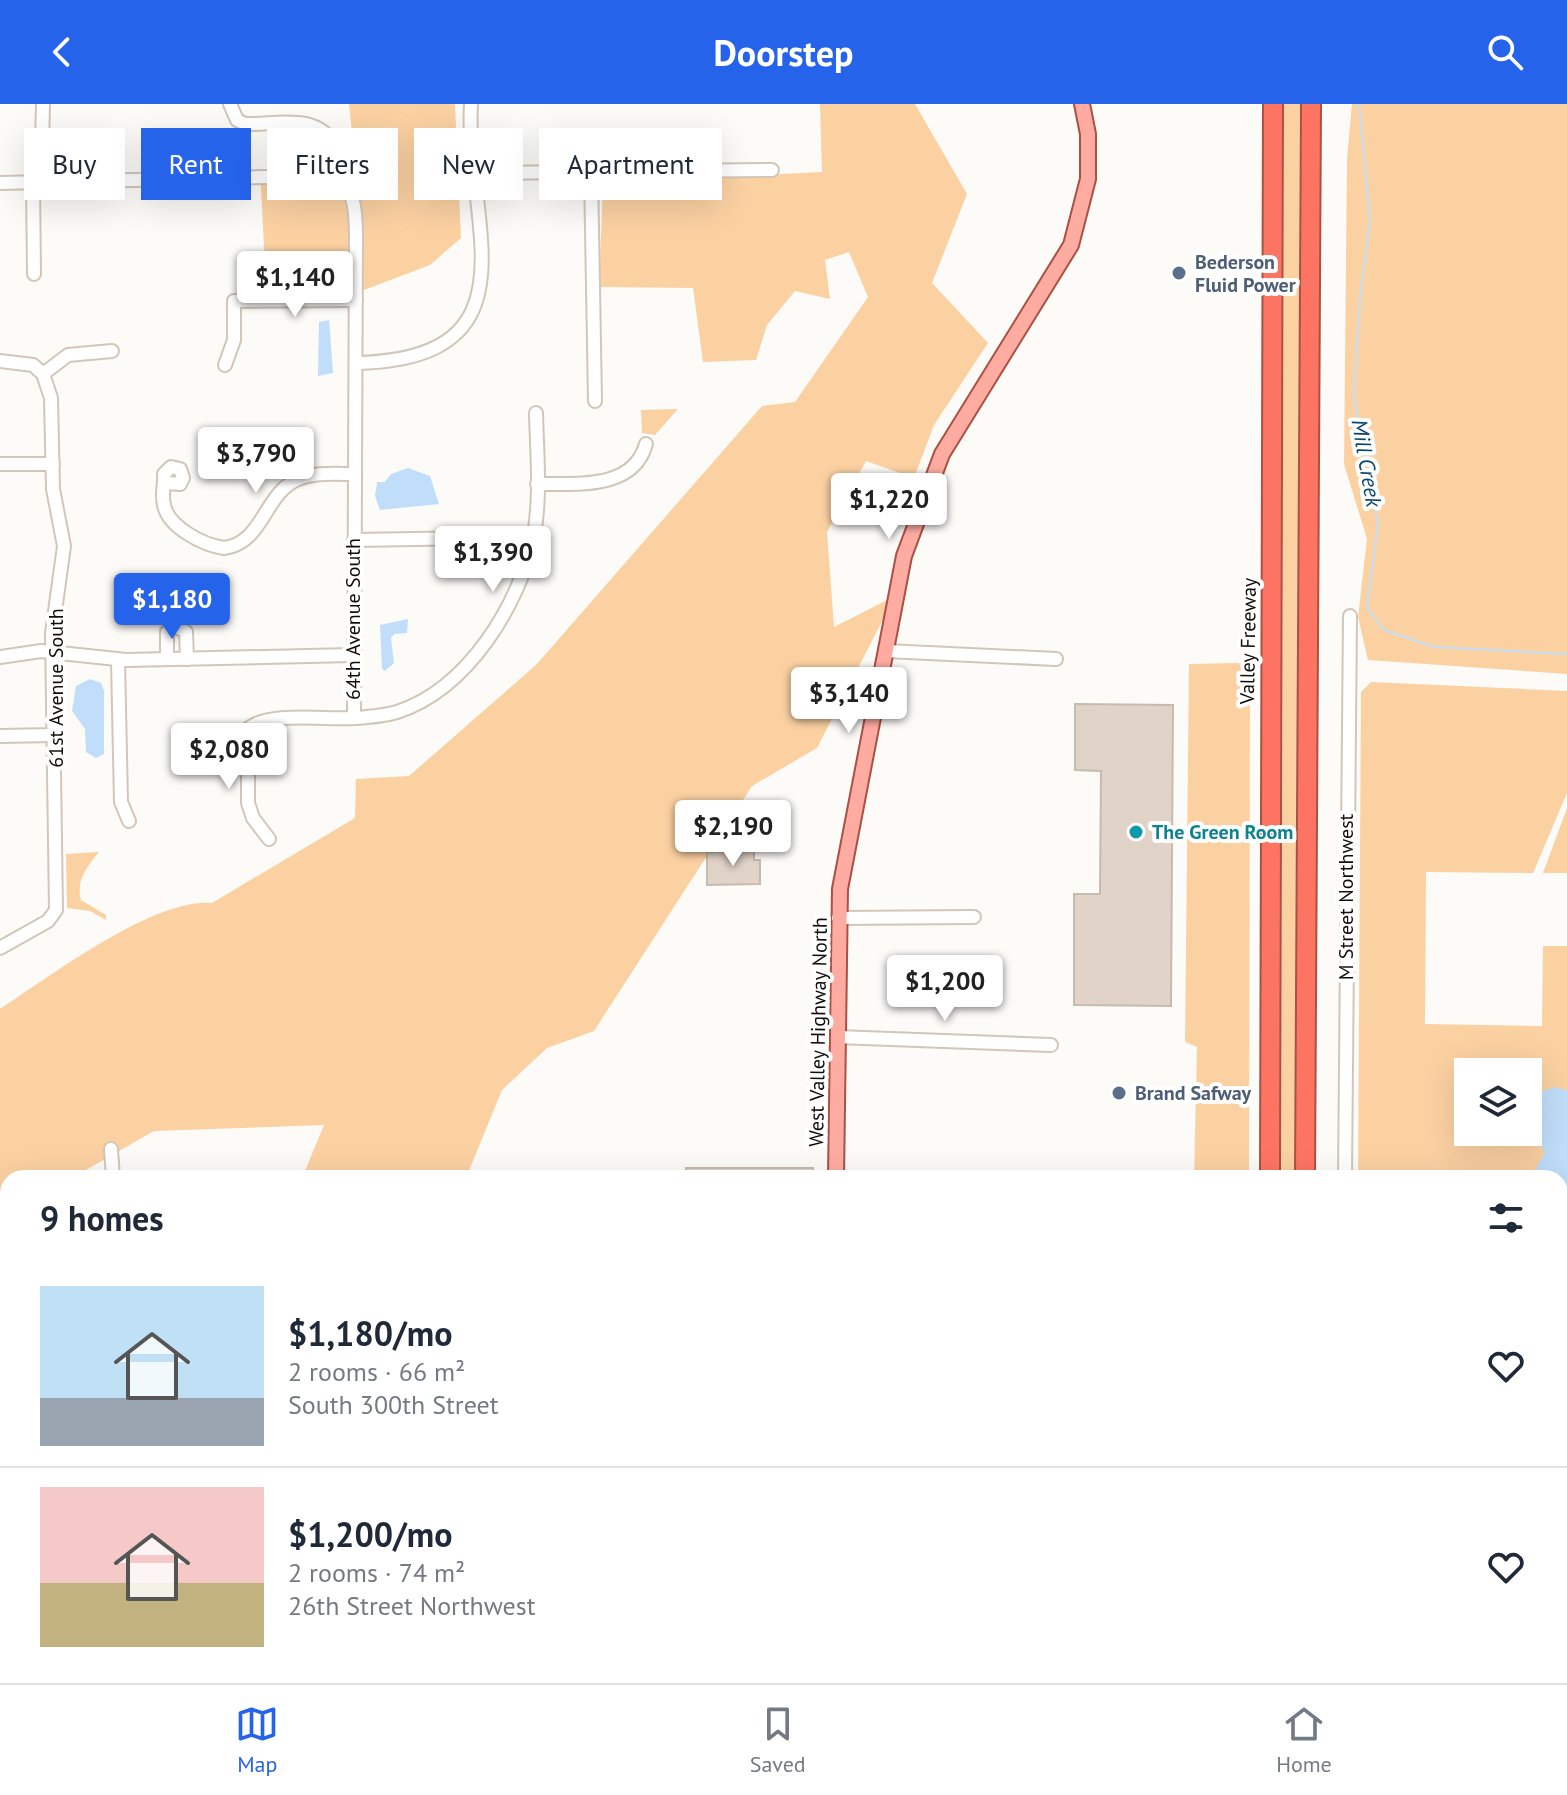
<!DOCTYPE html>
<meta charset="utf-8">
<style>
body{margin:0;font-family:"PT Sans",sans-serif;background:#f2f2f3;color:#1f2937;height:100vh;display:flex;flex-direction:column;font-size:30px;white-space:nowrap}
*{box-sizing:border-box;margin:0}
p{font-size:26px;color:#747a83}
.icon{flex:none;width:44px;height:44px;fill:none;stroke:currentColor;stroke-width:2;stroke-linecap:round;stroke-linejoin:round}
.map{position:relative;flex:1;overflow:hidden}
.side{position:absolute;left:0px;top:1066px;width:1568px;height:514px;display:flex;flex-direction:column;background:#fff;border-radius:24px 24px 0 0;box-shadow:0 8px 32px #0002}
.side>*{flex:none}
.top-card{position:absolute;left:24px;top:24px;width:800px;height:72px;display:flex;gap:16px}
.fabs{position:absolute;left:1454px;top:954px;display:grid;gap:16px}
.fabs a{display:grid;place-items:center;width:88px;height:88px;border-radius:0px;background:#fff;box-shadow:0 8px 32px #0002;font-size:40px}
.price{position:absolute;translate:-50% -68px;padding:0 18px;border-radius:8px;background:#fff;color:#222;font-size:26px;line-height:52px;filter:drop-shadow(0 2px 4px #0008)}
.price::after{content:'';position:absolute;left:50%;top:48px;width:24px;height:18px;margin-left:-12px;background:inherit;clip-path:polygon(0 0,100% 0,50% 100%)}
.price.on{background:#2563eb;color:#fff}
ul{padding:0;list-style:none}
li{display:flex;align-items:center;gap:24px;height:200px;padding:0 40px}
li+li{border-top:2px solid #e0e1e3}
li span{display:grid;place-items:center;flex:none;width:224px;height:160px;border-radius:0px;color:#555}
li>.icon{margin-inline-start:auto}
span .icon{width:96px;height:96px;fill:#fffc;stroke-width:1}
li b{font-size:34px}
h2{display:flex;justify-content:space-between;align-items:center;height:96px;padding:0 40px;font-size:34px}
.tag{padding:0 28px;border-radius:0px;background:#fff;box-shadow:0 8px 32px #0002;font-size:28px;line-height:72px}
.tag.on{background:#2563eb;color:#fff}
header{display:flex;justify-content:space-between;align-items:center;height:104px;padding:0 40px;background:#2563eb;color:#fff;font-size:36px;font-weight:700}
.tab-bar{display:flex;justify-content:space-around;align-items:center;height:112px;border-top:2px solid #e0e1e3;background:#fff;font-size:22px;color:#747a83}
.tab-bar a{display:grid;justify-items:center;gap:4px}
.tab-bar .on{color:#2563eb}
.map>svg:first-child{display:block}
.green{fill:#fbd1a2;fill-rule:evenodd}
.water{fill:#c0def9}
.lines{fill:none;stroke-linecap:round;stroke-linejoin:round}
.stream{stroke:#c0def9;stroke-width:2}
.building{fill:#e1d3c7;stroke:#c7baae;stroke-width:2}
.minor-casing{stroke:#d2c6b9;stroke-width:16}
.major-casing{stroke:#ab5044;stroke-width:18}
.highway-casing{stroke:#ab5044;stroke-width:22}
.minor{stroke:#fff;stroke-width:12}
.major{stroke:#feaca1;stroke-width:14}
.highway{stroke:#fe7463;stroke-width:18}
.service-dot{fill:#5c6f8a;stroke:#fff;stroke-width:3}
.culture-dot{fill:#0f9aa8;stroke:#fff;stroke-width:3}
.labels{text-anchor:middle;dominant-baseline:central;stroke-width:8;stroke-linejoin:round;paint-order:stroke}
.service-label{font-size:20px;font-weight:bold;fill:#4e5e75;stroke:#fff;text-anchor:start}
.street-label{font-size:20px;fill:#110d09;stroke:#fff}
.culture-label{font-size:20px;font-weight:bold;fill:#0d838f;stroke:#fff;text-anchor:start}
.water-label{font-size:22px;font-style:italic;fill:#0a4671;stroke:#fff}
</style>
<header><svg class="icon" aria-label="back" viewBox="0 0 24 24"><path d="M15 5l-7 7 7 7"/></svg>Doorstep<svg class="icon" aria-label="search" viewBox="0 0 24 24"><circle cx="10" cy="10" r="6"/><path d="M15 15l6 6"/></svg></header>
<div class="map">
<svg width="1567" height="1579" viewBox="0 0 1567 1579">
<rect width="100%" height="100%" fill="#fdfbf8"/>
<g class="green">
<path d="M349,0H455L461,134L430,161L356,189V196L267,197L260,67L356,66Z"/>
<path d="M820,0H915L967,90L932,179L988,239L934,321L914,374L866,357L827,428L834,523L895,492L817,644L752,682L594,927L547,944L502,986L466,1074H302L324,1021L154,1027L72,1074H8V1111L0,1116V905C51,872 153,794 212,799L355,714L356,675L409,672L537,560L762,302L795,298L868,193L849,148L825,156L830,195L795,187L767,221L756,256L703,258L693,184L599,183L603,79L822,68Z"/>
<path d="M1284,0H1300L1295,1074H1281Z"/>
<path d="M1352,0H1567V570L1368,556L1358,513L1367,435L1344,360L1347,55Z"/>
<path d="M678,305L655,331L642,329L641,306Z"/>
<path d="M1238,559L1250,565L1249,1074H1194L1197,943L1185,938L1189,560Z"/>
<path d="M1371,578L1567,587V689L1533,769L1426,768L1425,920L1542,922L1543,842H1567V1546L1560,1545V1074H1358L1361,588ZM1468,968H1528V1028H1468Z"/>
<path d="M1567,704V769H1543Z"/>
<path d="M99,748C87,763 76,776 81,796L106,811V816L90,807L67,804L66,750Z"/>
<path d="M0,1534L8,1535V1572H376L372,1579H0Z"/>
<path d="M1034,1572H1239L1238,1579H1034Z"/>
<path d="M1382,1572H1468L1488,1579H1382Z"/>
</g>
<g class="water">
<path d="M329,216L333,269L318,272L319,218Z"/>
<path d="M408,364L430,372L439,400L380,406L375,392L377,378H385L391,370Z"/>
<path d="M408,515L407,529L394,530L391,534L394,559L385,567L382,565L380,521Z"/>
<path d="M90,575L101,579L104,587V650L96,654L86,648L85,625L72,607L76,582Z"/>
<path d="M1554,983L1567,986V1364L1560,1366V1074H1531L1545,1048C1526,1024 1529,1015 1541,988Z"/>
</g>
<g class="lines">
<g class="stream">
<path d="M1359,0L1370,116L1360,194L1354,290L1362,348L1378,419L1367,504L1384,526L1434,543L1567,550"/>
<path d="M1560,1391H1567"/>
<path d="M1339,1572V1579"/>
<path d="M1083,1579V1572"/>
</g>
</g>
<g class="building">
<path d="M1075,600L1173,601L1171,902L1074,901V790H1100L1101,667L1075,666Z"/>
<path d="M754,747V756H760V780L707,781V748Z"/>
<rect x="686" y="1064" width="127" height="10"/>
</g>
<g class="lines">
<defs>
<g id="minor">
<path d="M230,0L237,16L245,20C277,21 317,8 335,42L332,73"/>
<path d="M591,68L595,297"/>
<path d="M472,69L772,66"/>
<path d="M33,78L34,170"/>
<path d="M41,78L43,0"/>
<path d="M0,79L312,72C354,73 355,95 356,130L354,614"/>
<path d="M0,257L33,261L43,270L51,294L53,385L64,442L52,529L56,806L48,817L0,844"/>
<path d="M356,259C543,255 464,116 471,0"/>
<path d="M225,261L234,236V197L356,196"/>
<path d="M43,270L68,251L112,247"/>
<path d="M0,360H53"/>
<path d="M167,379L180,380L183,374L180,365L171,363L164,370C165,380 161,389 164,401C168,423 203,441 224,444C263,439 264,391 296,376C314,368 335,370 354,370"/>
<path d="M537,380C575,379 633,387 646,340"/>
<path d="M354,436L476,434L530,443"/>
<path d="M886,547L1056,555"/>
<path d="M0,553L41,547L126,556L352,551"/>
<path d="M167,555V528L175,522L186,528L187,555"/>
<path d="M118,556L121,698L129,717"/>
<path d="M0,632L55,631"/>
<path d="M269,735L253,714L248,699V625C268,607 327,616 355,614C369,613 384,612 397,608C468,585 520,500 534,431C541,391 537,349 536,309"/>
<path d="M838,814L974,813"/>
<path d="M837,933L1051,941"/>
<path d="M111,1045L113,1074"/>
<path d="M1345,1074L1350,512"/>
<path d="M0,1190L8,1191"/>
<path d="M0,1469H8"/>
<path d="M1355,1572L1356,1579"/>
<path d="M638,1579V1572"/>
</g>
<g id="major">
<path d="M836,1074L840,785L904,452L942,350L1071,141L1088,75V30L1082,0"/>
<path d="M834,1572V1579"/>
</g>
<g id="highway">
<path d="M1270,1074L1273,0"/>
<path d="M1305,1074L1311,0"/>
<path d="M1312,1572V1579"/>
<path d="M1254,1579V1572"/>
<path d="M1267,1579V1572"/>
</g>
</defs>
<use href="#minor" class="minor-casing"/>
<use href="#major" class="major-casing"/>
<use href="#highway" class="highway-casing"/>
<use href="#minor" class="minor"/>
<use href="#major" class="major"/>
<use href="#highway" class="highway"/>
</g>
<g class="service-dot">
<circle cx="1179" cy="169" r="8"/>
<circle cx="1119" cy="989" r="8"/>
</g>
<circle class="culture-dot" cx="1136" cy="728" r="8"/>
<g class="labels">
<g class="service-label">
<text x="1195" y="158">Bederson<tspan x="1195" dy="23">Fluid Power</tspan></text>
<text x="1135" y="989">Brand Safway</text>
</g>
<g class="street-label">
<text transform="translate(353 515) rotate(-90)">64th Avenue South</text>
<text transform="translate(1248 537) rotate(-89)">Valley Freeway</text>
<text transform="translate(56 584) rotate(-90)">61st Avenue South</text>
<text transform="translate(1346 793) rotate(-90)">M Street Northwest</text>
<text transform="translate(818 928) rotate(-89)">West Valley Highway North</text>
</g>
<g class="culture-label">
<text x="1152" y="728">The Green Room</text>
</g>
<g class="water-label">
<text transform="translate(1367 359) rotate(80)">Mill Creek</text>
</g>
</g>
</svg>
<div class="fabs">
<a><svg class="icon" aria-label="layers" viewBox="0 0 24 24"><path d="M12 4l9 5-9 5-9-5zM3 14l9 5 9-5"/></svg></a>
</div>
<b class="price" style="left:295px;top:215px">$1,140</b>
<b class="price" style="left:256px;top:391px">$3,790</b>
<b class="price" style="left:889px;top:437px">$1,220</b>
<b class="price" style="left:493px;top:490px">$1,390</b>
<b class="price on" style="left:172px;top:537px">$1,180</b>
<b class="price" style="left:849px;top:631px">$3,140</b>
<b class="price" style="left:229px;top:687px">$2,080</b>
<b class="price" style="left:733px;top:764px">$2,190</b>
<b class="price" style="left:945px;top:919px">$1,200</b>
<div class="top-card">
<a class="tag">Buy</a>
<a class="tag on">Rent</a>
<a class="tag">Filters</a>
<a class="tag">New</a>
<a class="tag">Apartment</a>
</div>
<section class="side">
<h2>9 homes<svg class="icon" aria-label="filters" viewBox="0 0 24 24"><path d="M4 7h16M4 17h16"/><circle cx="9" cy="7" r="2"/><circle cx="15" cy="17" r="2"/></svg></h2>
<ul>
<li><span style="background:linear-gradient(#bfe0f5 70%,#9aa5b1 0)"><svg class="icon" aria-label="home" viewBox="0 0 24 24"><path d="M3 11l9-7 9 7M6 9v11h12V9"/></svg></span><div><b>$1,180/mo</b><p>2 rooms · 66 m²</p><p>South 300th Street</p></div><svg class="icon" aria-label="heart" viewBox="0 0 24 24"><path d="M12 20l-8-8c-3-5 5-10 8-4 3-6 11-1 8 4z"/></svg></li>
<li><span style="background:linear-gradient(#f6c9c9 60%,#c2b280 0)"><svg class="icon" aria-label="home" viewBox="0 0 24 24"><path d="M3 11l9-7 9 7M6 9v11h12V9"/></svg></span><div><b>$1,200/mo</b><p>2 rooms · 74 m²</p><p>26th Street Northwest</p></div><svg class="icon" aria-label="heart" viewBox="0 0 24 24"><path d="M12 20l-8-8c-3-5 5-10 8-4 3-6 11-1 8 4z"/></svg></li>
</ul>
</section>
</div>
<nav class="tab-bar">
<a class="on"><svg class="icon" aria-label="map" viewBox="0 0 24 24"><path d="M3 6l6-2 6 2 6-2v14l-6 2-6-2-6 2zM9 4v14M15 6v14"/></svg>Map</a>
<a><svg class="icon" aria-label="saved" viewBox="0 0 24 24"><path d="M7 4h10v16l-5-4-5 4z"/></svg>Saved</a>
<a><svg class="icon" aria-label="home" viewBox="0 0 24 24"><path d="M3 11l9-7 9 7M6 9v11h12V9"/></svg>Home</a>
</nav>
